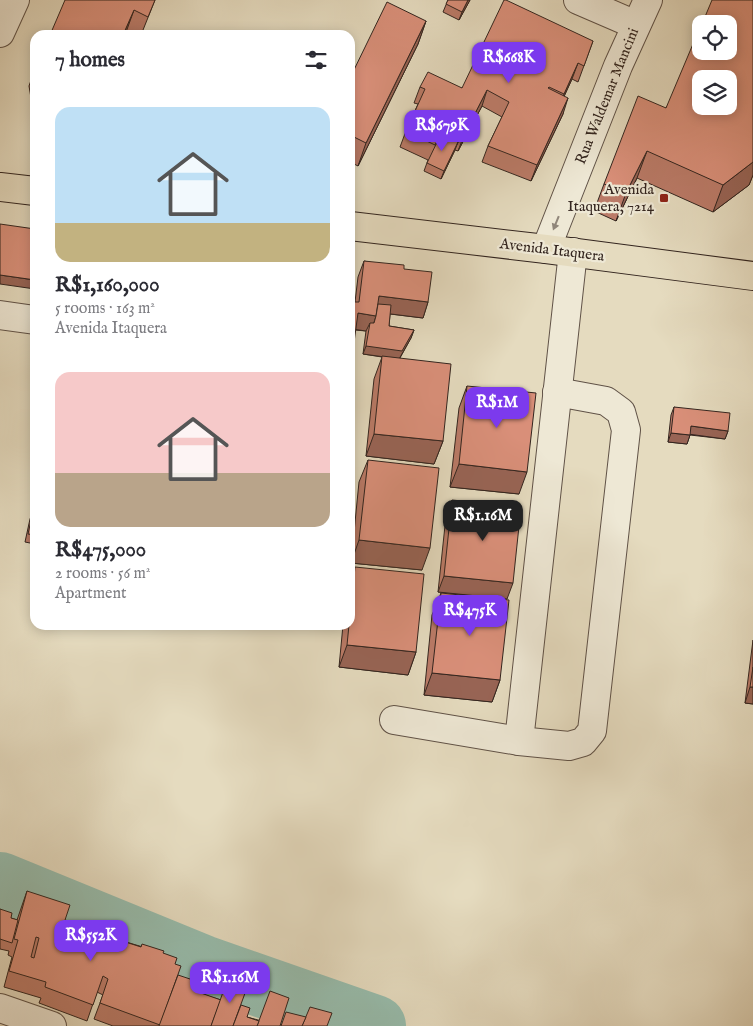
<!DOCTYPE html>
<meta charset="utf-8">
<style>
body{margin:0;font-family:"IM FELL English",serif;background:#f2f2f3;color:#2b2b33;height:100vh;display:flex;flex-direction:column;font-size:19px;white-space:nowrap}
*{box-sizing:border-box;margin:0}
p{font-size:16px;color:#7c7c81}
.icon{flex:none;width:28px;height:28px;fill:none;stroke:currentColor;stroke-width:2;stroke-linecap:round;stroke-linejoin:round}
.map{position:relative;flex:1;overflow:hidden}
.drawer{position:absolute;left:30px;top:30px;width:325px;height:600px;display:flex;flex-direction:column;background:#fff;border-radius:15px;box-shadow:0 2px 12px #0003}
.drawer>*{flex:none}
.fabs{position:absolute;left:692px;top:15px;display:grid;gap:10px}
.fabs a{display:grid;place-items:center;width:45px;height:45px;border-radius:10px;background:#fff;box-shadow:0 2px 12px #0003;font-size:25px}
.price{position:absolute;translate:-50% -42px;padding:0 11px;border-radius:10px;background:#7c3aed;color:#fff;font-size:16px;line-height:32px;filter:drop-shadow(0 1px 2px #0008)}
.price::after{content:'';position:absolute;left:50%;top:30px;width:15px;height:11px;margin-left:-8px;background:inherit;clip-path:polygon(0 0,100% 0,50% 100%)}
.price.on{background:#222;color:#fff}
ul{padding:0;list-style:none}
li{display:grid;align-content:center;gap:10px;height:265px;padding:0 25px}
li span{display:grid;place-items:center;height:155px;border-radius:15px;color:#555}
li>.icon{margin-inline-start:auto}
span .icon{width:90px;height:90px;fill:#fffc;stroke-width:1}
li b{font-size:21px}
h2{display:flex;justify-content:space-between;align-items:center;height:60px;padding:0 25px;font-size:21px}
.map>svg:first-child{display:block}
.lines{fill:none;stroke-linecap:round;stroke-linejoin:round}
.river{stroke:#97bcac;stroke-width:62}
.minor-casing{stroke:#605247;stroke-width:30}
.major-casing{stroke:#33251f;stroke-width:30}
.minor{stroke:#eee8d5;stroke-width:28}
.major{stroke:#e5dbbf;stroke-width:28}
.wall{fill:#bb7b68;stroke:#33251f}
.shaded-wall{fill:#986455;stroke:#33251f}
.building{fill:#d98f79;stroke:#33251f;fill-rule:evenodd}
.oneway{fill:#90867a}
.poi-dot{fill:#8f2418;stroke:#eee8d5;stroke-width:2}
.labels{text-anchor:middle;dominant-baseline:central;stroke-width:4.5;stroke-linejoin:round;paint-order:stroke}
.street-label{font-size:15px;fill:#33251f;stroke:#eee8d5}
.poi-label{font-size:15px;fill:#33251f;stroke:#eee8d5;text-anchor:end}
</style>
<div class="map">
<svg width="753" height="1026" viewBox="0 0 753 1026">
<rect width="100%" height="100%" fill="#e5dbbf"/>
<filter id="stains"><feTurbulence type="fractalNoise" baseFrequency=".004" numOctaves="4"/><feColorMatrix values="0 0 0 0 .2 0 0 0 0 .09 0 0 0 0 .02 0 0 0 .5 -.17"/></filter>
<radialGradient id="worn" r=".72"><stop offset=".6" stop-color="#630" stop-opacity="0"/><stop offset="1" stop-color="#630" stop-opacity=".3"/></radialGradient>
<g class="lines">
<path class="river" d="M0,883L203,966L375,1026"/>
<defs>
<g id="minor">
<path d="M578,0L636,25"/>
<path d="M0,33L15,0"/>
<path d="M546,249L618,66L648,0"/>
<path d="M0,315L35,320"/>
<path d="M394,720L519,741L569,746L583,742L592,731L626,430L621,412L606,401L557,392"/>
<path d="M519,741L573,252"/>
<path d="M0,1008L52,1026"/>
</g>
<g id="major">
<path d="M0,187L35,191"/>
<path d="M350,226L546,249L753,276"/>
</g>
</defs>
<use href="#minor" class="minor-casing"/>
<use href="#major" class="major-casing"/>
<use href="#minor" class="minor"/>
<use href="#major" class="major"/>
</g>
<g class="wall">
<path d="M155,0L141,35H131L126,33L125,35H50Z"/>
<path d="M448,0H470L459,20L443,12Z"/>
<path d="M753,0V175L749,185L713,212L637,178L616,221L594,211L604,184Z"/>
<path d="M426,21L418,44L358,166L350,162V78Z"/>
<path d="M593,41L578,82L572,79L564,96L563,114L531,181L482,162L488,146L502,117L482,106L458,151L455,150L441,179L424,171L428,160L400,147L406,131L418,104L414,103L420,87L462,88Z"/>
<path d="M35,69V117L34,116L29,86Z"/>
<path d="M364,261L404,269L428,302L423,318L390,314L389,326L414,330L411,338L400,358L443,441L434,464L366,456L374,379L382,357L363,354L366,331L355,330V302L358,277Z"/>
<path d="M467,386L519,494L450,487L459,408Z"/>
<path d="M674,407L728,431L725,439L690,435L687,444L668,442L671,415Z"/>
<path d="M368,460L422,570L351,563L359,482Z"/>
<path d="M452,500L507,599L438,592L446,516Z"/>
<path d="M33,511H35V544L25,542L30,519Z"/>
<path d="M355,567L416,652L408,675L339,667L343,625H350V581Z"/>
<path d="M441,593L500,680L492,702L424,695L432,615Z"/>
<path d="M753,640V704L745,703Z"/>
<path d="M27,891L65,920L80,942L84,944L90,927L116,939L163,953L159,1025L198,993L221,1000L241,1005L247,1017L280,1026H113L94,1019L103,995L97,992L87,1021L39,1003L41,998L4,987L12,957L8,955L9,951L0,949V909L11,918L17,920Z"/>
</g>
<g class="shaded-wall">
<path d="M468,0H470L459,20L462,12Z"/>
<path d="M134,10L125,35H123Z"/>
<path d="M426,21L418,44L358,166L366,143Z"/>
<path d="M578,63L572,79L558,110L564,94Z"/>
<path d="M487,90L482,106L458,151L464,135Z"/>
<path d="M568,98L563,114L531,181L537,165Z"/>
<path d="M458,142L455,150L441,179L444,171Z"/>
<path d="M647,151L637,178L616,221L626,193Z"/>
<path d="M753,162V175L749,185L713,212L723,185Z"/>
<path d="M0,275L35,280V289L0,284Z"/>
<path d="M379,296L428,302L423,318L375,312Z"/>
<path d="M358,313L376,316L371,332L370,323L366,331L352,329Z"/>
<path d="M414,330L411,338L399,359L363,354L366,346Z"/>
<path d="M691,426L728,431L725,439L688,434Z"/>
<path d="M671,433L690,435L687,444L668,442Z"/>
<path d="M374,434L443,441L434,464L366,456Z"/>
<path d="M459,464L527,472L519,494L450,487Z"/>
<path d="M359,540L430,548L422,570L351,563Z"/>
<path d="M444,576L513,583L507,599L438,592Z"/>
<path d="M347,645L416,652L408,675L339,667Z"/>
<path d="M432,673L500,680L492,702L424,695Z"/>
<path d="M750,687H753V704L745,703Z"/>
</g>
<g class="building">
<path d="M65,0H155L148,17L134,10L123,35H50Z"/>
<path d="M448,0H468L462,12L446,4Z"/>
<path d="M504,0H506L593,41L584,66L578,63L564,94L549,87L548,88L568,98L537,165L488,146L509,102L487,90L464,135L444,126L435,145L406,131L425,89L420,87L428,72L462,88Z"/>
<path d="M712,0H753V162L723,185L647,151L626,193L604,184L638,96L666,108L701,25V51H729V24H702ZM701,79H729V106H701Z"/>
<path d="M387,2L426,21L366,143L350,135V78Z"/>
<path d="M441,134L458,142L444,171L427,163Z"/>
<path d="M0,224L35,229V280L0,275Z"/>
<path d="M364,261L404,265V269L432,272L428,302L379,296L376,316L358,313L350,372V302H359Z"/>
<path d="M350,275H352L350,293Z"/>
<path d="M378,304L391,305L389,326L414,330L402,351L366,346L370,323H374L376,316Z"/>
<path d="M382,356L451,364L443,441L374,434Z"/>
<path d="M467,386L536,393L527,472L459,464Z"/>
<path d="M674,407L730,413L728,431L691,426L690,435L671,433Z"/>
<path d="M368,460L439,468L430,548L359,540Z"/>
<path d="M452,500L521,507L513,583L444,576Z"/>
<path d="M33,511H35V535L28,534Z"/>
<path d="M355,567L424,574L416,652L347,645L349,625H350V617Z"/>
<path d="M441,593L509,600L500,680L432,673Z"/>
<path d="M753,667V687H750Z"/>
<path d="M27,891L70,905L65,920L85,926L80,942L85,944L90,927L117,935L116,939L141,947L142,944L164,951L163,953L177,958L175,964L181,966L160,1025L100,1003L108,979L103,976L93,1005L45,987L46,982L9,971L18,940L14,939ZM36,937L39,938L34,958L31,957Z"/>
<path d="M0,909L12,913L11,918L18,920L12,943L0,939Z"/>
<path d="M178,975L202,983L198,992L221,1000L211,1026H159Z"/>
<path d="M228,978L248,985L233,1026H211Z"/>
<path d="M270,991L289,998L280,1026H257Z"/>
<path d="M241,1005L250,1008L247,1017L259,1021L257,1026H233Z"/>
<path d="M310,1007L332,1013L327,1026H302Z"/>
<path d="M286,1012L306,1017L302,1026H281Z"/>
</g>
<defs><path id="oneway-solid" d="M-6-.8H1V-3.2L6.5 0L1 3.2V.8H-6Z" transform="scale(1.25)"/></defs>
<use class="oneway" href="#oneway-solid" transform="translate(556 223) rotate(112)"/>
<rect class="poi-dot" x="659" y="193" width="10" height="10" rx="2.5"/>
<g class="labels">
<g class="street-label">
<text transform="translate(607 96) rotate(-68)">Rua Waldemar Mancini</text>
<text transform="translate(552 250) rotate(7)">Avenida Itaquera</text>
</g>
<g class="poi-label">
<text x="654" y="189">Avenida<tspan x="654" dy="17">Itaquera, 7214</tspan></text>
</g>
</g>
<rect width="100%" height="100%" filter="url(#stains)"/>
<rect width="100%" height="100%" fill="url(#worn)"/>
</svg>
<div class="fabs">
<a><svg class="icon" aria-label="locate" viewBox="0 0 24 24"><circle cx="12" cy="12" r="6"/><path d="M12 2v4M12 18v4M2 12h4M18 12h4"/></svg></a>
<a><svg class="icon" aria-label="layers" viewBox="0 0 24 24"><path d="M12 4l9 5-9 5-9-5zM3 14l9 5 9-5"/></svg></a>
</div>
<b class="price" style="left:509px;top:84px">R$668K</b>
<b class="price" style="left:442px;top:152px">R$679K</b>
<b class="price" style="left:497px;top:429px">R$1M</b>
<b class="price on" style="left:483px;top:542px">R$1.16M</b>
<b class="price" style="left:470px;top:637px">R$475K</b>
<b class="price" style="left:91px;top:962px">R$552K</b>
<b class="price" style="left:230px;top:1004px">R$1.16M</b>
<section class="drawer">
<h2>7 homes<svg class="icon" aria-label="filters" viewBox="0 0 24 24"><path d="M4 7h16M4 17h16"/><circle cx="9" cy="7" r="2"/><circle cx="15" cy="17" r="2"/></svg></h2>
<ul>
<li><span style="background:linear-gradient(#bfe0f5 75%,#c2b280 0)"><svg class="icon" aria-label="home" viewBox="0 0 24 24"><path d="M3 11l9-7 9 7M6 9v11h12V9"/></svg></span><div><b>R$1,160,000</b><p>5 rooms · 163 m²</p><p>Avenida Itaquera</p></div></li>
<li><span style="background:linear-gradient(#f6c9c9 65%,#b9a48a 0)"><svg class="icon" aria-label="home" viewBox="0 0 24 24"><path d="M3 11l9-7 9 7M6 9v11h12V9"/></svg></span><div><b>R$475,000</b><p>2 rooms · 56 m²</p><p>Apartment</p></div></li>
</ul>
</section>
</div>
